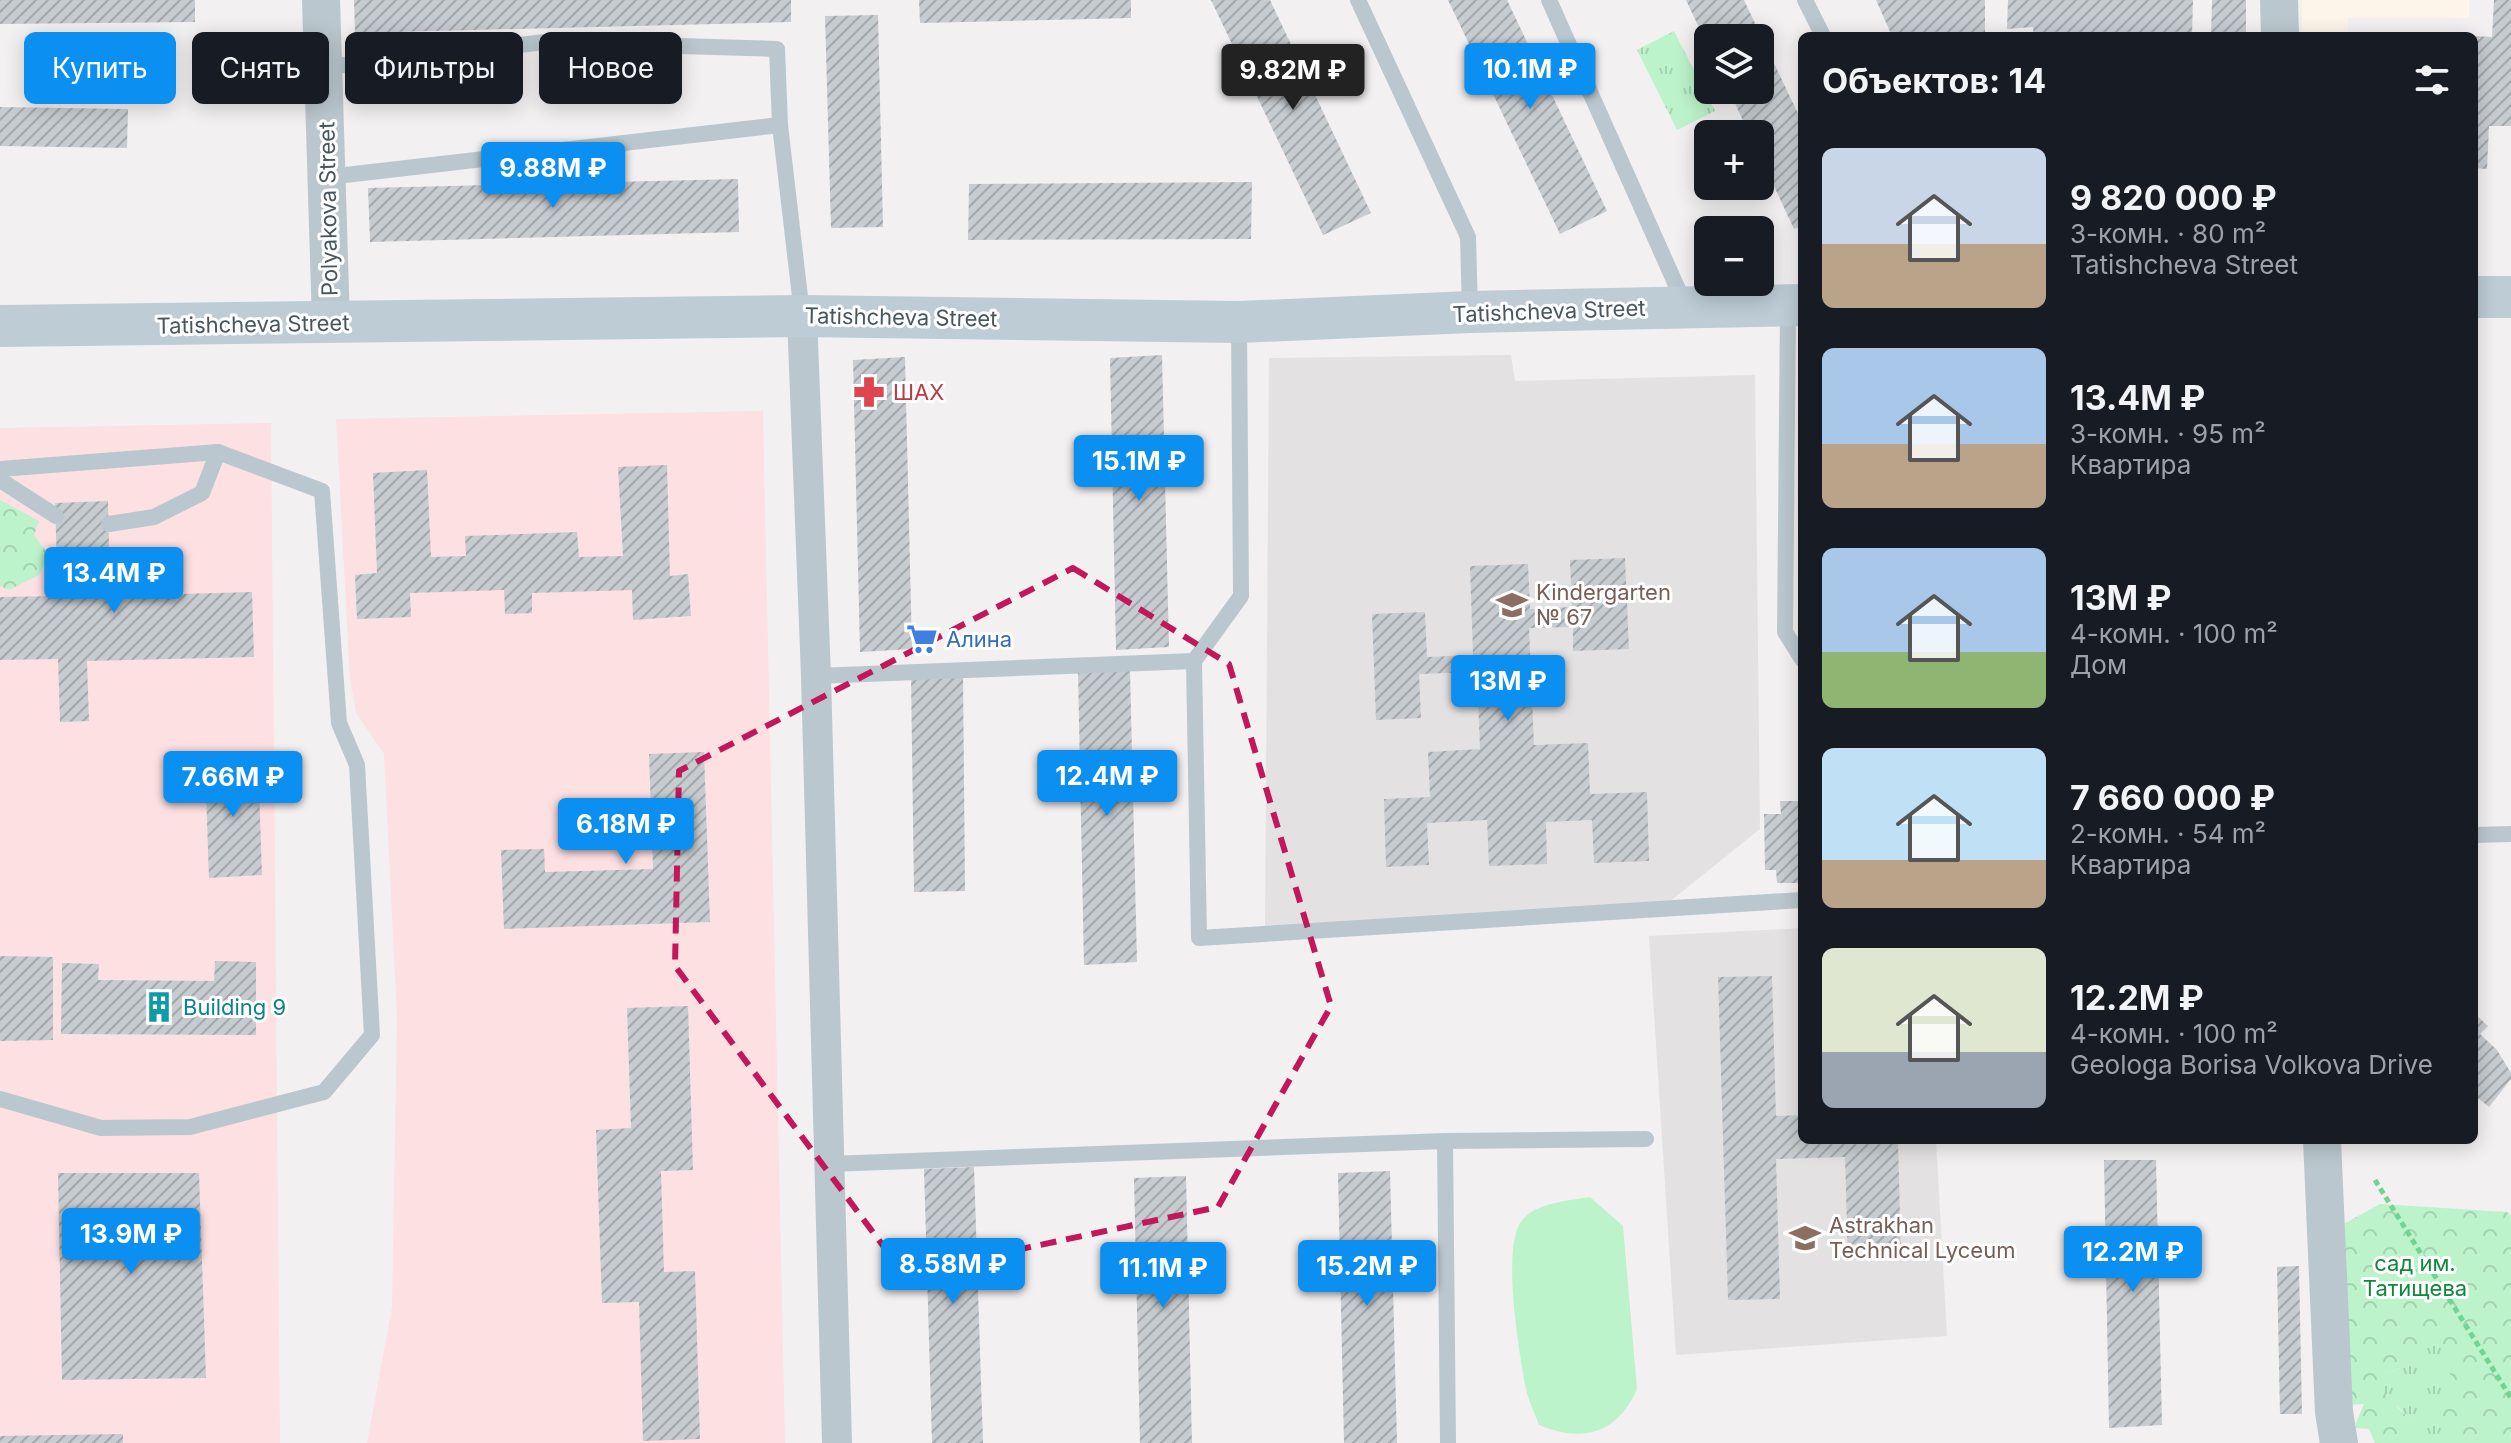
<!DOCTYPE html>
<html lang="ru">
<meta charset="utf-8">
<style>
body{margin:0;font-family:Inter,sans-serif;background:#242831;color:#f1f3f6;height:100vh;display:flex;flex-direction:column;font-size:30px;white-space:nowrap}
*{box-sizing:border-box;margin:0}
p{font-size:26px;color:#9ea1a6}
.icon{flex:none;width:44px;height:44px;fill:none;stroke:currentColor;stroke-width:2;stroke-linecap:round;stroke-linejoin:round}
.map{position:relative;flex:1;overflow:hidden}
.side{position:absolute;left:1798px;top:32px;width:680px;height:1112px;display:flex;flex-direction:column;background:#171b24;border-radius:12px;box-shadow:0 4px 20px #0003}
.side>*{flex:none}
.hud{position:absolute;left:24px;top:32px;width:760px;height:72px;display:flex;gap:16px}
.tools{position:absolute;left:1694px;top:24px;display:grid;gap:16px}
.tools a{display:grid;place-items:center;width:80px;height:80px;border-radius:12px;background:#171b24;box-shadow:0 4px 20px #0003;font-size:40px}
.price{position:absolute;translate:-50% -68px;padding:0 18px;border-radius:8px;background:#0b90f2;color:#fff;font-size:26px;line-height:52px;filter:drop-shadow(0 2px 4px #0008)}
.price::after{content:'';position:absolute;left:50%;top:48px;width:24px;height:18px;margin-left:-12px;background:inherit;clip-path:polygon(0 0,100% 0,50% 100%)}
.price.active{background:#222;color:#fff}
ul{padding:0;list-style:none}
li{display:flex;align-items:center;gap:24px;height:200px;padding:0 24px}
li span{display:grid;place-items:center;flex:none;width:224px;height:160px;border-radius:12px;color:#555}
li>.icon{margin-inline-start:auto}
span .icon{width:96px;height:96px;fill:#fffc;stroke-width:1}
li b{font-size:34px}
h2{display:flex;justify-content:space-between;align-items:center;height:96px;padding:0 24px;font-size:34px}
.tag{padding:0 28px;border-radius:12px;background:#171b24;box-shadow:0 4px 20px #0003;font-size:28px;line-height:72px}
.tag.active{background:#0b90f2;color:#fff}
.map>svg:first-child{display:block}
.commercial{fill:#fdf5ea}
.education{fill:#e4e1e3}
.medical{fill:#fde0e2}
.forest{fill:url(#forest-crowns);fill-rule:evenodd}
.park{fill:url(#park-tufts)}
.garden{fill:#bcf3ca}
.building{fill:url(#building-hatch)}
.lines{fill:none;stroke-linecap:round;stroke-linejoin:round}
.path{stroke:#71d495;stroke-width:5;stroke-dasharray:6 4;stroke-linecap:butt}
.service{stroke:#bbc7ce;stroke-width:16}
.minor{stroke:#bbc7ce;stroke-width:30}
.tertiary{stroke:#bbc7ce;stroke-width:38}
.secondary{stroke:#bdccd5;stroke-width:42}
.marked{fill:none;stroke:#c2185b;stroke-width:6;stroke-dasharray:16 10;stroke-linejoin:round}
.labels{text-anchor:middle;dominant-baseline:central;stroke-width:6;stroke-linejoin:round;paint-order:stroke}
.street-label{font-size:22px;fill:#47575f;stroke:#fff}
.health-label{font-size:22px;fill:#be3a42;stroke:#fff;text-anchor:start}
.education-label{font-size:22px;fill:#785e54;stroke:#fff;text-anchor:start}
.shop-label{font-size:22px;fill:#366cbe;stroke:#fff;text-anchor:start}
.culture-label{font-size:22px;fill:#0d838f;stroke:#fff;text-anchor:start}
.park-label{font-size:22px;fill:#10883b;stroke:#fff}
</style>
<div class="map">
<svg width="2511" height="1443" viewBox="0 0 2511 1443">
<defs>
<pattern id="forest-crowns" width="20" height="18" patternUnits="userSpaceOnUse" patternTransform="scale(2)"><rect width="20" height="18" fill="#bcf3ca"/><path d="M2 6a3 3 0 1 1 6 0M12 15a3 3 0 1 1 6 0" fill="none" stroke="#a3d2b0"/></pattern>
<pattern id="park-tufts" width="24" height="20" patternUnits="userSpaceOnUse" patternTransform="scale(2)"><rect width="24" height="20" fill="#bcf3ca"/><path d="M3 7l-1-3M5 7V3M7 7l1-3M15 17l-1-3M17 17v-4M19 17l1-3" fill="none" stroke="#a3d2b0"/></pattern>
<pattern id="building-hatch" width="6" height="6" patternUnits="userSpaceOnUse" patternTransform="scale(2)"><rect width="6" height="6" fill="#c7ccd0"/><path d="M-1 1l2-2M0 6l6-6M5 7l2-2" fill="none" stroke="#a3a8ac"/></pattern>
</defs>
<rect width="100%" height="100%" fill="#f3f0f1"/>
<path class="commercial" d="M2302,0H2469V18H2348V36H2302Z"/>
<g class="education">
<path d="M1511,355L1515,381L1755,375L1760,829L1658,911L1265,928L1269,358Z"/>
<path d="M1802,928V1140H1936L1947,1336L1676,1355L1649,936Z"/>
</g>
<g class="medical">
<path d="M763,411L785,1443H367L392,1307L397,1016L384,754L356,713L350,679L336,419Z"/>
<path d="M271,423L280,1443H0V428Z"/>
</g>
<g class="forest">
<path d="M0,500L39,521L34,535L49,555L39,575L9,590L0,586Z"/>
<path d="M2380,1204L2507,1212L2511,1216V1443H2375L2369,1429L2354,1428L2364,1404L2344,1405L2342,1225ZM2401,1368L2441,1403L2435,1411L2410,1419L2397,1407L2385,1373Z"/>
</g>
<g class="park">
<path d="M1674,31L1715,111L1677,130L1637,50Z"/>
<path d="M2430,1342L2452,1351L2448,1397L2435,1411L2450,1422L2438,1434L2406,1436L2410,1419L2385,1394V1373L2401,1368Z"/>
</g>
<path class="garden" d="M1590,1197L1623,1226L1637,1389C1617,1434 1583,1443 1539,1425C1534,1411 1527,1398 1525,1384C1519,1351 1501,1246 1522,1220C1538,1202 1568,1201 1590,1197Z"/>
<g class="building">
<path d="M0,0H195V22L0,24Z"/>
<path d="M354,0H791V22L355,33Z"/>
<path d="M919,0H1131V18L920,23Z"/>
<path d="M1211,0H1270L1371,213L1323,235Z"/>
<path d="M1448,0H1507L1607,211L1560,234Z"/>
<path d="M1686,0H1744L1802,122V226L1794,229L1760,156V134H1749L1729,90H1760V38H1708V47Z"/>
<path d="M1876,0H1985V36H1892Z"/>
<path d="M2008,0H2193L2192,36H2034L2033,27L2007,29Z"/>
<path d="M2212,0H2246V36H2211Z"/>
<path d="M2494,0H2511V126H2489L2487,169L2474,168V36L2492,37Z"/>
<path d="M878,15L883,227L831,228L825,16Z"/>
<path d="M0,107L128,109L127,148L0,146Z"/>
<path d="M738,179L739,232L370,242L368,188Z"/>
<path d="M1252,182L1251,239L968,240L969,184Z"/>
<path d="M1162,355L1169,647L1116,650L1110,358Z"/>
<path d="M905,357L912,649L860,652L853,360Z"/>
<path d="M667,465L670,576L688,574L691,616L633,620L632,590L532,593V613L505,614L504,590L410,593L411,617L357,619L355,575L377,573L373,473L427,470L431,557L466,556L465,536L577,532L579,557L623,556L618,467Z"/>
<path d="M108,501L110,596L252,592L254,657L87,661L89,721L60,722L58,659L0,660V597L58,596L55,503Z"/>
<path d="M1625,558L1629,649L1573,651V627L1529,628L1534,745L1588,743L1590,794L1647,792L1649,861L1594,863L1592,820L1546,822L1547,864L1489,866L1487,820L1427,823L1429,865L1386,867L1384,799L1430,797L1428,752L1480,749L1477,672L1419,674L1421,718L1376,720L1372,614L1425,612L1427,657L1473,655L1470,566L1528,564L1530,609L1572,607L1570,560Z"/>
<path d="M1130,670L1137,962L1084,965L1078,672Z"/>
<path d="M963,672L965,891L914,892L911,675Z"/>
<path d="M704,752L710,922L504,929L501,850L544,849L545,872L653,869L649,754Z"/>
<path d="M258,761L262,875L209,878L205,762Z"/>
<path d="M1780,801H1802V883H1777L1776,870H1765L1764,814H1781Z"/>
<path d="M0,956L53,957V1040L0,1041Z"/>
<path d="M215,961L256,962V1035L61,1034L62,963L99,964L98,980L214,981Z"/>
<path d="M1772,976L1776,1116L1802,1115V1140H1898L1901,1258L1848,1260L1845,1157L1776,1159L1780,1299L1728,1300L1718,977Z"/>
<path d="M688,1006L693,1170L661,1171L664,1272L695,1271L700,1439L643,1441L639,1302L602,1303L596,1130L631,1128L627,1008Z"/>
<path d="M2474,1013L2488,1026L2480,1034L2497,1050L2511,1073V1079L2489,1107L2474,1095Z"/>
<path d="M2104,1160H2156L2162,1425L2109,1428Z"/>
<path d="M974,1167L983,1443H932L924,1169Z"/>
<path d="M1390,1171L1397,1443H1344L1338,1173Z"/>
<path d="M58,1173H199L206,1378L62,1380Z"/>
<path d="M1186,1176L1192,1443H1140L1134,1178Z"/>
<path d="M2299,1266L2302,1414H2280L2277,1267Z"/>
<path d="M123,1434V1443H0V1436Z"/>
</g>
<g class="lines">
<path class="path" d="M2375,1180L2511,1398"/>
<g class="service">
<path d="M1358,0L1468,237L1470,311"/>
<path d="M1549,0L1685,305"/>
<path d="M1805,0L1823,36"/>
<path d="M325,67L545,42L777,49L780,125L802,314"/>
<path d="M328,177L780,125"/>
<path d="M1788,307L1785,632L1802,659"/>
<path d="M1239,322L1241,596L1194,661L1199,938L1802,900"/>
<path d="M0,469L218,452L322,491L339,723L357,765L372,1035L324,1092L190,1127L101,1128L0,1099"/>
<path d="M0,480L56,516"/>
<path d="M109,524L154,517L202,493L218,452"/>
<path d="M816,676L1194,661"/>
<path d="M2474,835L2511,834"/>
<path d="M1445,1141L1448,1443"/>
<path d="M830,1164L1445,1141L1646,1139"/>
</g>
<path class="minor" d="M802,316L816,676L837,1443"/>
<g class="tertiary">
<path d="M321,0L331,323"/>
<path d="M2279,0L2280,36"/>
<path d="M2322,1140L2334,1412L2339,1443"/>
</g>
<g class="secondary">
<path d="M2474,297H2511"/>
<path d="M0,326L802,316L1239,322L1470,312L1802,305"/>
</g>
</g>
<path class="marked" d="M1073,568L1229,664L1331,1006L1218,1207L904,1274L675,966L679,771Z"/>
<defs>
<symbol id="pharmacy-bare" viewBox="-9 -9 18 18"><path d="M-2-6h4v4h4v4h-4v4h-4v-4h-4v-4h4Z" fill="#e0444e" stroke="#fff" stroke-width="2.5" paint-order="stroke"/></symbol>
<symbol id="school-bare" viewBox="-9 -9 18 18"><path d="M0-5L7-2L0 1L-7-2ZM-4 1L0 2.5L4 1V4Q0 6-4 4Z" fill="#8d6e63" stroke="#fff" stroke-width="2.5" paint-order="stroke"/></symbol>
<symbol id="supermarket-bare" viewBox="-9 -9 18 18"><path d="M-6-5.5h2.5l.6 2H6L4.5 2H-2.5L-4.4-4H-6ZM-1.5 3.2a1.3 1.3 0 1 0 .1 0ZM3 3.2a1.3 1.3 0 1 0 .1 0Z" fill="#3f7fe0" stroke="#fff" stroke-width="2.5" paint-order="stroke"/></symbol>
<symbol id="building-bare" viewBox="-9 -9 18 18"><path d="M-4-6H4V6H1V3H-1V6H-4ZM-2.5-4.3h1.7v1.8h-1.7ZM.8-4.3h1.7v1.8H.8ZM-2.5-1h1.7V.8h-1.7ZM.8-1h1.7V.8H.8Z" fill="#0f9aa8" stroke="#fff" stroke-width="2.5" paint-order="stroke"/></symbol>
</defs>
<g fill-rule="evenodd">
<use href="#pharmacy-bare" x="847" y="370" width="44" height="44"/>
<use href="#school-bare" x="1490" y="583" width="44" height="44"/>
<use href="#supermarket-bare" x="900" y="617" width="44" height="44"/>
<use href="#building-bare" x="137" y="985" width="44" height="44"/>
<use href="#school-bare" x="1783" y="1216" width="44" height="44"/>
</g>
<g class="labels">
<g class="street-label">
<text transform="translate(328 209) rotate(-91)">Polyakova Street</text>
<text transform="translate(1549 311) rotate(-2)">Tatishcheva Street</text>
<text transform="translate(901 317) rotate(1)">Tatishcheva Street</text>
<text transform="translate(253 324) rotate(-1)">Tatishcheva Street</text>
</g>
<g class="health-label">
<text x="893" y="392">ШАХ</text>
</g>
<g class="education-label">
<text x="1536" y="592">Kindergarten<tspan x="1536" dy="25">№ 67</tspan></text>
<text x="1829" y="1225">Astrakhan<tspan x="1829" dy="25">Technical Lyceum</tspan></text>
</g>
<g class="shop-label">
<text x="946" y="639">Алина</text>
</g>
<g class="culture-label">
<text x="183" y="1007">Building 9</text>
</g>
<g class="park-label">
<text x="2415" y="1263">сад им.<tspan x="2415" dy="25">Татищева</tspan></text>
</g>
</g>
</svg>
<div class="tools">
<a><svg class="icon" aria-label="layers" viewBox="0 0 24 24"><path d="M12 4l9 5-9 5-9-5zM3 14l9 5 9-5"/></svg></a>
<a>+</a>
<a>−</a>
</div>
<b class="price" style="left:1530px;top:111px">10.1M ₽</b>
<b class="price active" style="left:1293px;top:112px">9.82M ₽</b>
<b class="price" style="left:553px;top:210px">9.88M ₽</b>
<b class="price" style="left:1139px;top:503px">15.1M ₽</b>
<b class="price" style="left:114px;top:615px">13.4M ₽</b>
<b class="price" style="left:1508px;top:723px">13M ₽</b>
<b class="price" style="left:1107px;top:818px">12.4M ₽</b>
<b class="price" style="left:233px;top:819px">7.66M ₽</b>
<b class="price" style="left:626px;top:866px">6.18M ₽</b>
<b class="price" style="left:131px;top:1276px">13.9M ₽</b>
<b class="price" style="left:2133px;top:1294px">12.2M ₽</b>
<b class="price" style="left:953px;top:1306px">8.58M ₽</b>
<b class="price" style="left:1367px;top:1308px">15.2M ₽</b>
<b class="price" style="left:1163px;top:1310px">11.1M ₽</b>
<div class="hud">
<a class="tag active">Купить</a>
<a class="tag">Снять</a>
<a class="tag">Фильтры</a>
<a class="tag">Новое</a>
</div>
<section class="side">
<h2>Объектов: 14<svg class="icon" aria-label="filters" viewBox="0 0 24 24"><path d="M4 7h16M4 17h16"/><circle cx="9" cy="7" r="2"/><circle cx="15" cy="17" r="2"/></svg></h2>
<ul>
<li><span style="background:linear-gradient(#c9d6e8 60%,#b9a48a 0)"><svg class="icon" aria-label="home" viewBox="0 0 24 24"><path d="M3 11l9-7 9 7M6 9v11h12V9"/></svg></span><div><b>9 820 000 ₽</b><p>3-комн. · 80 m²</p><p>Tatishcheva Street</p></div></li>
<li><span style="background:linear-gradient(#a9c7e8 60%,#b9a48a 0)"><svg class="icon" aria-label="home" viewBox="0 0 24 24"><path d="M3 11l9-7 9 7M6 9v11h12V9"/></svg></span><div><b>13.4M ₽</b><p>3-комн. · 95 m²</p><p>Квартира</p></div></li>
<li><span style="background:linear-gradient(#a9c7e8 65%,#8fb573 0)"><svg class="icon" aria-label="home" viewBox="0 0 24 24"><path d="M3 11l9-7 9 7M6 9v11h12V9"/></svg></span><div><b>13M ₽</b><p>4-комн. · 100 m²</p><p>Дом</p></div></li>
<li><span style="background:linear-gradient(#bfe0f5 70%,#b9a48a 0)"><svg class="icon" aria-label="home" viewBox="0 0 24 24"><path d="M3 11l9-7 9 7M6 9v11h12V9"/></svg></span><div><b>7 660 000 ₽</b><p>2-комн. · 54 m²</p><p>Квартира</p></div></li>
<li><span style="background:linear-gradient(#dfe7d0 65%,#9aa5b1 0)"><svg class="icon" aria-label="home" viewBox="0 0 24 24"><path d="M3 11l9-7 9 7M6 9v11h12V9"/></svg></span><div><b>12.2M ₽</b><p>4-комн. · 100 m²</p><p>Geologa Borisa Volkova Drive</p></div></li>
</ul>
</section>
</div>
